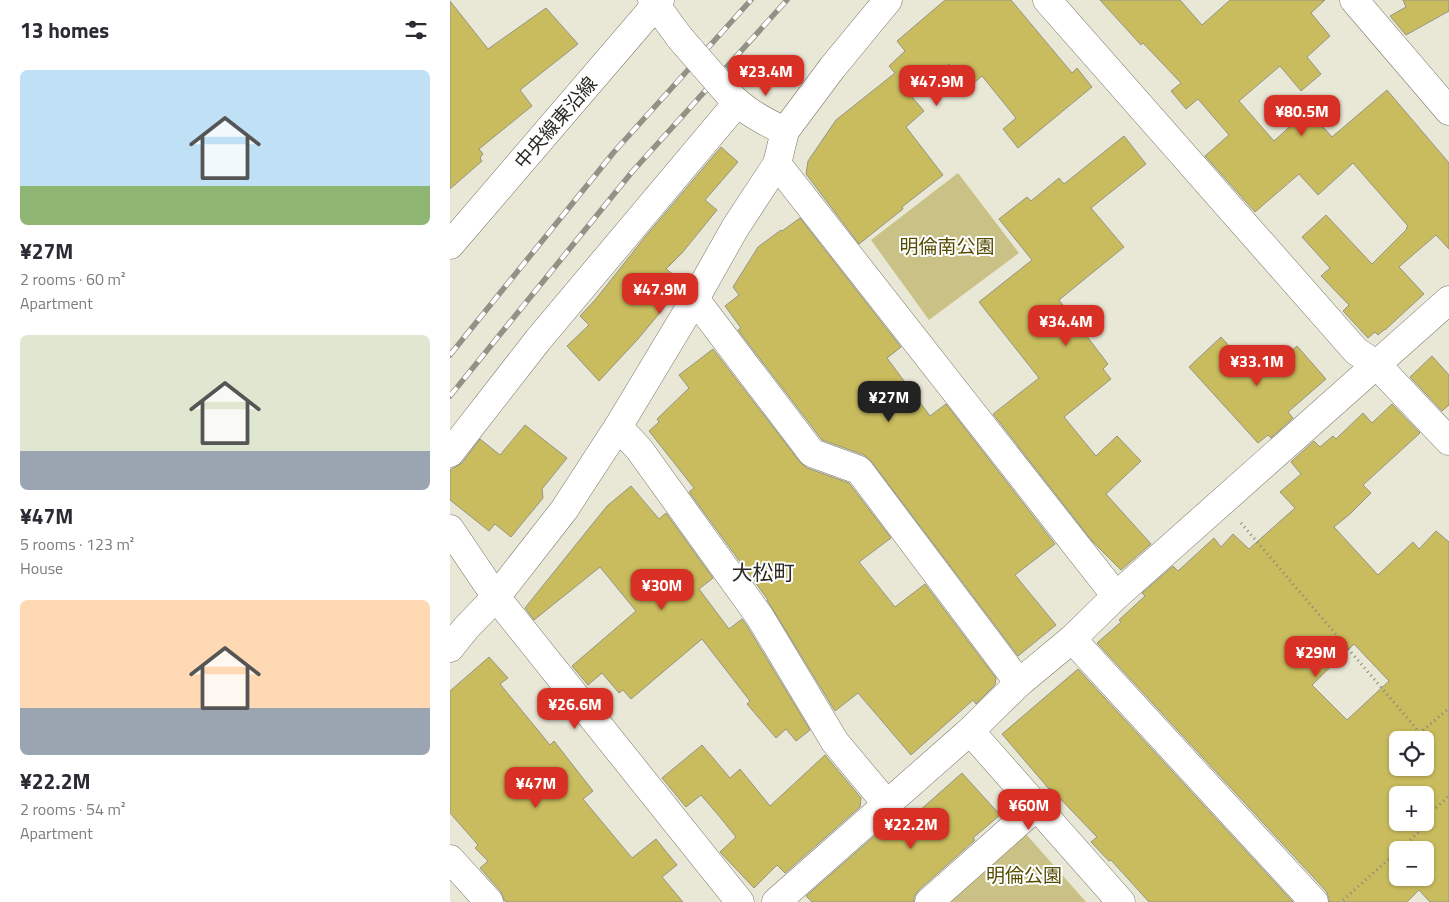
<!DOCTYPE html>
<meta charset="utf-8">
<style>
body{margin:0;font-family:"Titillium Web","Noto Sans JP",sans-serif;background:#f7f7f7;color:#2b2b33;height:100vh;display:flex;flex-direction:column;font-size:19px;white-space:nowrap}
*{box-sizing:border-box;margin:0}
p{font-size:16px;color:#7c7c81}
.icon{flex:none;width:28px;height:28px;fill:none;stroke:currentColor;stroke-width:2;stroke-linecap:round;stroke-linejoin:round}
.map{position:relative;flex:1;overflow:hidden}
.sheet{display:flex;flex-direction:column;background:#fff;width:450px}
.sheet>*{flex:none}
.tools{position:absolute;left:939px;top:731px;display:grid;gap:10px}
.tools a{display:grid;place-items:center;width:45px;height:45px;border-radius:8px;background:#fff;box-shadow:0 1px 4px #0004;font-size:25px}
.price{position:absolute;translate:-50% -42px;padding:0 11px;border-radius:10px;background:#d93025;color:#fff;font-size:16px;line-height:32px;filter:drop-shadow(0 1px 2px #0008)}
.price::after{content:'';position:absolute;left:50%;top:30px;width:15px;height:11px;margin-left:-8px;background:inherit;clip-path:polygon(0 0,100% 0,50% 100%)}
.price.on{background:#222;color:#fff}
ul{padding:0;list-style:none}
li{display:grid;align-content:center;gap:10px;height:265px;padding:0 20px}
li span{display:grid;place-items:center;height:155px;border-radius:8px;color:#555}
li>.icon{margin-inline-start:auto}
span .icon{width:90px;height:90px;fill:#fffc;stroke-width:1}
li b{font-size:21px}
h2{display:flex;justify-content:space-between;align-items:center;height:60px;padding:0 20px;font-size:21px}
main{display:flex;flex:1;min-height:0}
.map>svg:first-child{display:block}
.green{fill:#c9c186}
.building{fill:#c9bc5e;stroke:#969485;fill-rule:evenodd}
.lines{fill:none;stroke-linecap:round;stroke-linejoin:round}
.street-casing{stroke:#797869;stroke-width:29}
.path{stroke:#86857a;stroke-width:3;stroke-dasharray:1 4;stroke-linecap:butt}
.street{stroke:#fff;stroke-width:28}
.rail-casing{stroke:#929185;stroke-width:5.5}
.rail{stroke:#fff;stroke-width:4;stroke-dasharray:11;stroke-linecap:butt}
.street-bridge-casing{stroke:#797869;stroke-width:29;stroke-linecap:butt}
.street-bridge{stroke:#fff;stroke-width:28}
.labels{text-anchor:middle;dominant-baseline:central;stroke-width:4;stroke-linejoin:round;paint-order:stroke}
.street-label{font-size:19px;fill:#2a2923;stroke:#fff}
.park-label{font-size:19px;fill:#564c00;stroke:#fff}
.quarter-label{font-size:21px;fill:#2a2923;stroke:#fff}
</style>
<main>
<section class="sheet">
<h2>13 homes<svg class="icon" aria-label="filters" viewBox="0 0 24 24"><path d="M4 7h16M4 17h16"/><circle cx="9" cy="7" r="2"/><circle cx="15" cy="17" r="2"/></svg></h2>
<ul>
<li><span style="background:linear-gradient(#bfe0f5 75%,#8fb573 0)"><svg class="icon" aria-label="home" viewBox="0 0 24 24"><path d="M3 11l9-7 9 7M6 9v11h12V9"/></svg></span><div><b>¥27M</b><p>2 rooms · 60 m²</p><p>Apartment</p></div></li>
<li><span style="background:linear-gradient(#dfe7d0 75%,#9aa5b1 0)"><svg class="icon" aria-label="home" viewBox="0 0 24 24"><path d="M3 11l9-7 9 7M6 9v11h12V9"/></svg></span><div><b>¥47M</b><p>5 rooms · 123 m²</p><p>House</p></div></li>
<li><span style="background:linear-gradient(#ffd9b3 70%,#9aa5b1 0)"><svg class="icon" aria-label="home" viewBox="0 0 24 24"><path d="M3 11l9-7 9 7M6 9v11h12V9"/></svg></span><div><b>¥22.2M</b><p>2 rooms · 54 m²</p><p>Apartment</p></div></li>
</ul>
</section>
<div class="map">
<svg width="999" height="902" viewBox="0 0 999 902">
<rect width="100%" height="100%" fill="#e9e8d7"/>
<g class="green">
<path d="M508,173L569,253L479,320L421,240Z"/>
<path d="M576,834L636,902H500Z"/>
</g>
<g class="building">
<path d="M495,0H561L622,73L627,68L642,87L568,148L553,129L566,118L532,76L518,88L499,64L462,97L474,111L456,127L493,175L452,207L453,209L409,244L356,174L358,161L386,120L445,73L439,66L455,51L447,41Z"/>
<path d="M650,0H730L752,25L780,0H875L861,13L880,36L857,57L871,74L851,91L830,66L789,101L824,141L858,110L882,137L937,90L999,163V249L986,235L949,267L974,294L935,330V329L928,335L925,332L918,338L893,311L899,305L871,276L880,268L852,237L876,215L922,264L957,229L956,228L958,226L903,163L868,195L849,174L805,212L755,156L779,135L748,99L736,109L721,91L731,83L693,43L691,45Z"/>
<path d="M953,0H999V11L956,35L940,16L956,7Z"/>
<path d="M0,1L38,49L96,8L128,44L70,90L82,106L29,149L33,154L30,158L32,161L0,189Z"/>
<path d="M674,136L696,164L641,208L674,247L609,300L658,364L653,369L661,379L614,417L646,456L667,436L691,461L656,494L701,544L671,570L642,541L543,414L589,378L529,302L582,260L549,219L577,197L581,201L609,178L614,184Z"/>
<path d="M271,147L288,162L255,200L267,210L232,253L216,269L228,278L212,298L218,303L188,339L149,381L117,346L139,325L130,316L145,300L195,237Z"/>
<path d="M350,218L451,347L437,358L480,416L496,404L605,544L565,575L606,625L568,656L421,461L414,455L372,440L288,330L291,328L275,306L289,295L283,287L308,247L331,230L332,231Z"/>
<path d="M771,337L809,379L847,346L876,379L838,412L843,418L821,438L818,435L808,443L739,367Z"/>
<path d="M263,349L350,462L357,468L399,483L441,538L409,562L445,607L475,584L546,678L545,685L526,704L523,700L461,755L408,693L385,711L317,600H318L239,492L244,488L199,431L209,422L207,419L239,388L229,375Z"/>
<path d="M982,356L999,375V405L992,411L960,377Z"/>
<path d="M942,404L970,433L913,485L921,493L900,514L884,527L928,575L963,542L969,549L986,531L999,542V902H980L969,890L957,902H879V898L876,891L647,643L671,622L669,620L695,596L692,593L723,566L728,571L764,538L771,547L783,534L799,549L845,508L830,492L851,474L841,462L864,441L870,447L883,436L886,439L913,413L922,423ZM904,644L939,681L897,720L862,685ZM948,740H975V768H948ZM948,795H975V822H948ZM948,850H975V878H948Z"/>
<path d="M75,425L117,458L92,489L93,498L61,537L45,524L39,531L0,500V470L12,463L30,439L50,455Z"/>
<path d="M181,486L209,519L216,513L263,578L249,589L279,629L292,619L297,626L360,730L346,741L336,729L326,738L297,704L300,701L252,639L181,699L173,690L169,693L152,673L138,685L122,666L186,611L150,567L84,620L75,608L157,506Z"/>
<path d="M39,657L58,678L50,684L100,745L104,741L143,791L133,799L182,858L206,839L227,865L212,877L233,902H56L54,900L51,892L30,868L38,861L25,848L28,845L0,813V691Z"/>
<path d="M628,669L843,902H699L661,860L659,861L641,842L647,837L600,788L599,789L552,734Z"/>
<path d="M252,745L280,778L290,769L320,806L375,755L411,798L410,807L335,873L327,865L304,888L270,852L286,837L269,816L251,795L236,807L212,778Z"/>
<path d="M512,773L550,815L523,838L525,840L469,890L464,897V902H362L356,896L429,832L433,837L439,831L442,835Z"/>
</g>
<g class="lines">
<defs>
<g id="street">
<path d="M202,0L230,38"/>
<path d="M597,0L906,351L927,365L999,441"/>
<path d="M904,0L999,111"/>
<path d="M277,92C293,110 313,121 335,131"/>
<path d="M327,164L666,596"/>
<path d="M0,245L210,0"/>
<path d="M245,299L362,453L409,470L569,683"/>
<path d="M168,427L189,449L310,617L385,742L436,803"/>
<path d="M0,453L88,340L287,103"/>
<path d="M0,529L46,597L290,902"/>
<path d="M622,639L864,902"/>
<path d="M0,648L16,628L46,597L114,510L168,427L245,299L285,228L327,164L335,131L382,68L438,0"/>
<path d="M520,731L671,902"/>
<path d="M0,859L39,902"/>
<path d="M326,902L520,731L569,683L622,639L666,596L999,300"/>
<path d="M479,902L586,807"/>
</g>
</defs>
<use href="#street" class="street-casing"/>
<g class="path">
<path d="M791,523L970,733L999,708"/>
<path d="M975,818L999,796"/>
<path d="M949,850L969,832L971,822"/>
<path d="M893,900L948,851"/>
</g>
<use href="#street" class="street"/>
<defs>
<g id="rail">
<path d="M0,355L164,152L301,0"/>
<path d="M0,396L182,172L337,0"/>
</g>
</defs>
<use href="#rail" class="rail-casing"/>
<use href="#rail" class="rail"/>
<defs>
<path id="street-bridge" d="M230,38L277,92"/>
</defs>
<use href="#street-bridge" class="street-bridge-casing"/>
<use href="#street-bridge" class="street-bridge"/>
</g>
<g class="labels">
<g class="street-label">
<text transform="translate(105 122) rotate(-49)">中央線東沿線</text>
</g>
<g class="park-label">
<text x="497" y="245">明倫南公園</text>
<text x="574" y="874">明倫公園</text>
</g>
<g class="quarter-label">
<text x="313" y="572">大松町</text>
</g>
</g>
</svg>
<div class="tools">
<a><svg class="icon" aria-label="locate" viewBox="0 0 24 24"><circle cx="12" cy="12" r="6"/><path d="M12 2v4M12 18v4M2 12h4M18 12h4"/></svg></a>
<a>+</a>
<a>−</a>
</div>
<b class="price" style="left:316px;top:97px">¥23.4M</b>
<b class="price" style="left:487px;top:107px">¥47.9M</b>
<b class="price" style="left:852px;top:137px">¥80.5M</b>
<b class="price" style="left:210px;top:315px">¥47.9M</b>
<b class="price" style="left:616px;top:347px">¥34.4M</b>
<b class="price" style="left:807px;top:387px">¥33.1M</b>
<b class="price on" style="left:439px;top:423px">¥27M</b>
<b class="price" style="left:212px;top:611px">¥30M</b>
<b class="price" style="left:866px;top:678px">¥29M</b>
<b class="price" style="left:125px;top:730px">¥26.6M</b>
<b class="price" style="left:86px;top:809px">¥47M</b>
<b class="price" style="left:579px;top:831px">¥60M</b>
<b class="price" style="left:461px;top:850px">¥22.2M</b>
</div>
</main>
